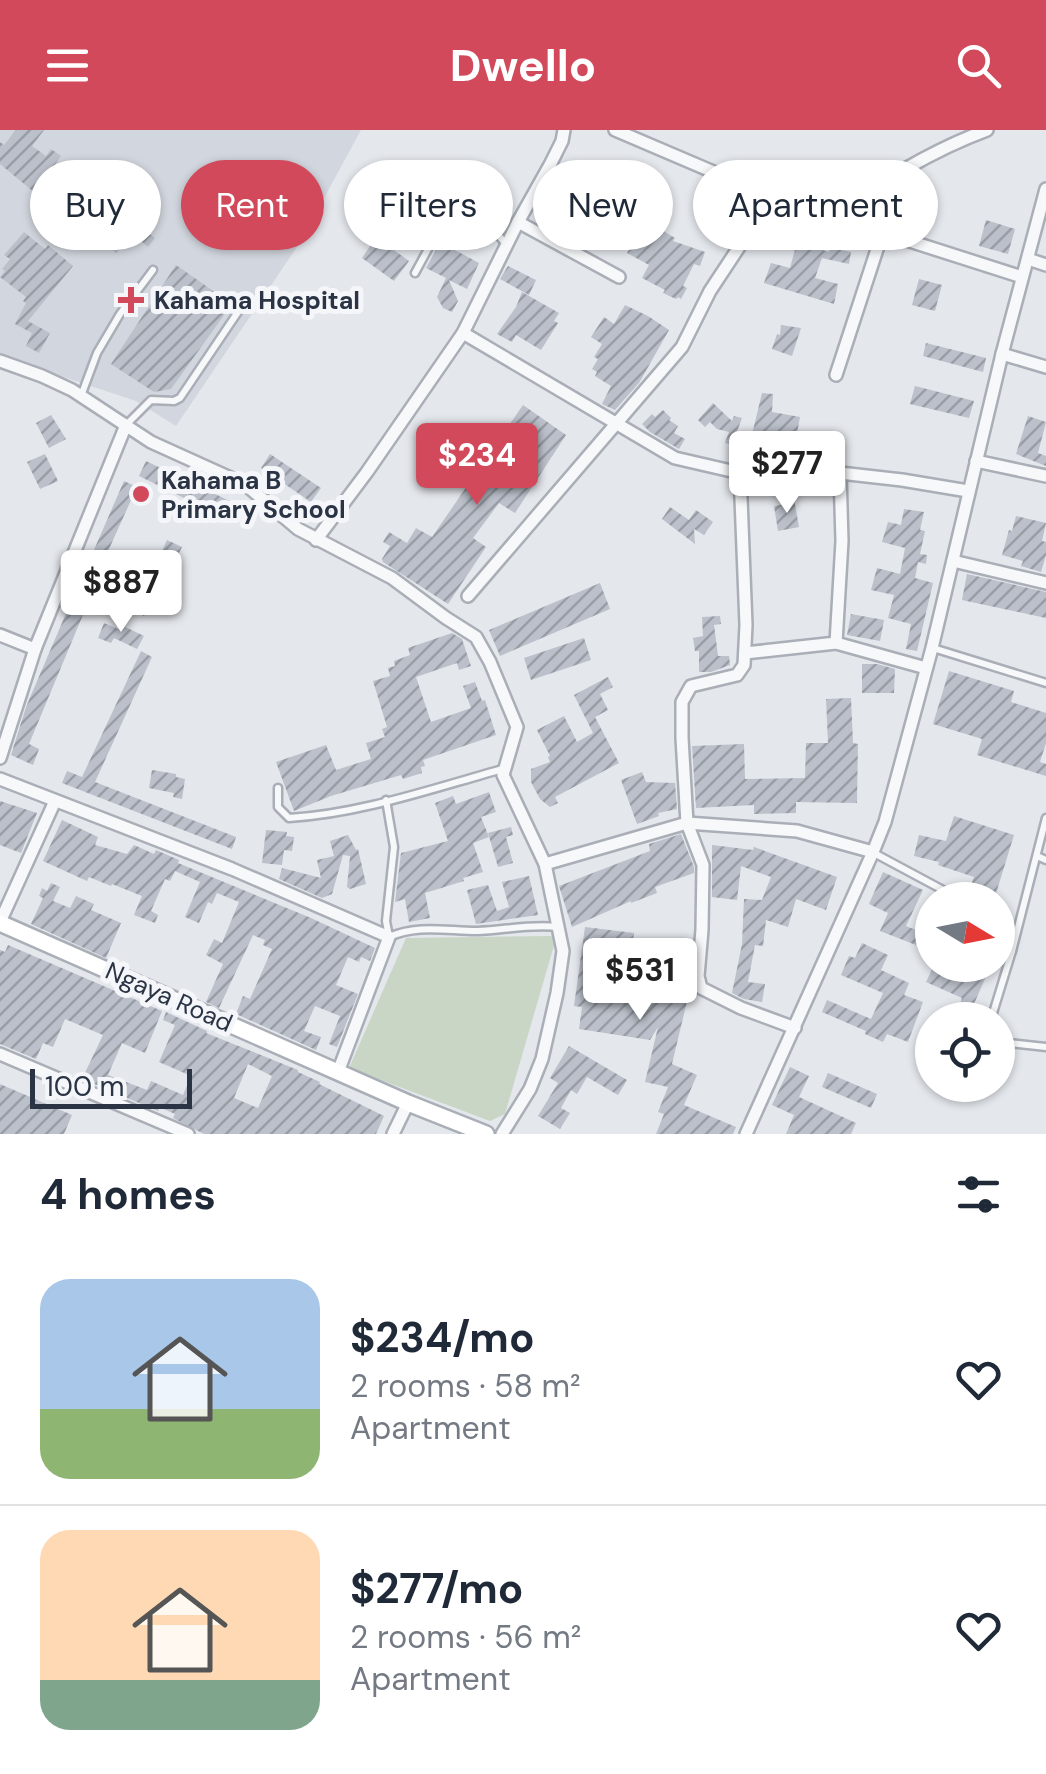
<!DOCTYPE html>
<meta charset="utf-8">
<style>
body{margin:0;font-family:"DM Sans",sans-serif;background:#f2f2f3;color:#1f2937;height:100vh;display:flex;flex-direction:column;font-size:38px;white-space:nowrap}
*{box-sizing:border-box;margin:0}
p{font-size:32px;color:#747a83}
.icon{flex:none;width:55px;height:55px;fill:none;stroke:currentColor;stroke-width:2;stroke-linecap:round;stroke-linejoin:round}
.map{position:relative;height:1004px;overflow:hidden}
.drawer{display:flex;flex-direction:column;background:#fff;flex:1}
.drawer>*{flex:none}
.top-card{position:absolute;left:30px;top:30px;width:988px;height:90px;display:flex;gap:20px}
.needle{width:65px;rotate:100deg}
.controls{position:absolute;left:915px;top:752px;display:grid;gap:20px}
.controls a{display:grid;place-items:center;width:100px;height:100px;border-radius:50%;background:#fff;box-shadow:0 2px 8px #0004;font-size:50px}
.scale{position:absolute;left:30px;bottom:25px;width:162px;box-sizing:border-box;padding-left:10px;border:5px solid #2b3445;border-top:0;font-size:28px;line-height:35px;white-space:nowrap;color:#2b3445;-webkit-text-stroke:8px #f4f6f9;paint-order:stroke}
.price{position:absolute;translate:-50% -85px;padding:0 22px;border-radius:10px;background:#fff;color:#222;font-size:32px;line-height:65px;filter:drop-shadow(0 2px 5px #0008)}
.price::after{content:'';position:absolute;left:50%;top:60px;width:30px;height:22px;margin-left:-15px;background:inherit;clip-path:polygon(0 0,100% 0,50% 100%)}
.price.selected{background:#d1495b;color:#fff}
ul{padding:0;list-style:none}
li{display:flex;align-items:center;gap:30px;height:250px;padding:0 40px}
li+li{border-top:2px solid #e0e1e3}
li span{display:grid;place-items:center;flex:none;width:280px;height:200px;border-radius:30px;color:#555}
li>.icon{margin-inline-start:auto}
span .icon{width:120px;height:120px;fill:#fffc;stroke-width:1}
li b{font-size:42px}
h2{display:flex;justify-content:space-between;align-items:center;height:120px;padding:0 40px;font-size:42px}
.pill{padding:0 35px;border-radius:45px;background:#fff;box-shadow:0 2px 8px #0004;font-size:35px;line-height:90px}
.pill.selected{background:#d1495b;color:#fff}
header{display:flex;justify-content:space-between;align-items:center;height:130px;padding:0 40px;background:#d1495b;color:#fff;font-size:45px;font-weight:700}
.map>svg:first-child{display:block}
.built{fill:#d2d6de}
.green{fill:#c9d6c5}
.building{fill:url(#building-hatch);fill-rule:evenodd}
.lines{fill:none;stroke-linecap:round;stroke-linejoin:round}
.lane-casing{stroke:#a9aeb7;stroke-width:11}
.street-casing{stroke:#a9aeb7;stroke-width:16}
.secondary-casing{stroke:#a9aeb7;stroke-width:20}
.lane{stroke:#f7f8fa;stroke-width:6}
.street{stroke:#f7f8fa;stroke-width:11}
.secondary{stroke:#fff;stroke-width:15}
.poi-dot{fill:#d1495b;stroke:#f4f6f9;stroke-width:4}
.labels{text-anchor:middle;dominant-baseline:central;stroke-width:10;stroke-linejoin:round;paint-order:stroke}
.poi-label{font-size:25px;font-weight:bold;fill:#2b3445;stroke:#f4f6f9;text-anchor:start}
.street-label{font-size:25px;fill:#2b3445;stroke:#f4f6f9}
</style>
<header><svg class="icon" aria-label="menu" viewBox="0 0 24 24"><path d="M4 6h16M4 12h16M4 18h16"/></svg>Dwello<svg class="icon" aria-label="search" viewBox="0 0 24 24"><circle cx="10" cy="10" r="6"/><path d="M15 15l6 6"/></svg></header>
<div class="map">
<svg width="1046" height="1004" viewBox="0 0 1046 1004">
<defs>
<pattern id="building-hatch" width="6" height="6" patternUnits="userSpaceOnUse" patternTransform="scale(2.5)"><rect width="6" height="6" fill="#bbc0ca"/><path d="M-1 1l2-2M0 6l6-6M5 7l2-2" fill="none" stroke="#989da6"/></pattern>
</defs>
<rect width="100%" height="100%" fill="#e4e7ec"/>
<path class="built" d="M0,0H361L299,114L176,296L136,271L0,226Z"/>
<path class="green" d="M552,806L555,812L505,984L490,991L349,938L406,808Z"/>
<g class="building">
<path d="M16,0H44L32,16L46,26L51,19L61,26L35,63L0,34V12L4,15Z"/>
<path d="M77,38L108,65L99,76L105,80L98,90L92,85L84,95L82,93L78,98L49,74Z"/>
<path d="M145,71L153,77L138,95L155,108L148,117L132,103L116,123L109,117L125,97L123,95L128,87L131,89Z"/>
<path d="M621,84L642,96L650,87L657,91L658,89L666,93L662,100L675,108L673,111L705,122L700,136L694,134L683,156L687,158L681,169L678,167L676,169L663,163L665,160L642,148L649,135L627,123L635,108L614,97Z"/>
<path d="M562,86L584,99L589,88L611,99L602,116L575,105L572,110L554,101Z"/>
<path d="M986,90L1015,99L1008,124L979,116Z"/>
<path d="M24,102L45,119L48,115L73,136L28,191L50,203L39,223L26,216L32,203L15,194L26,173L23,171L26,167L0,147L5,141L2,139L10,129L4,125Z"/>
<path d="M376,107L409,131L394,151L362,128Z"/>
<path d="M440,112L479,133L467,159L449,150L458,171L452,182L443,178L437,167L446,148L426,138Z"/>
<path d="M797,112L829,122L830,118L851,122L849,134L822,128L815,148L838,154L834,174L764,153L771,133L790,138Z"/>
<path d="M176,135L232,174L171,259L154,262L111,234Z"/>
<path d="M508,136L536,150L529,165L500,149Z"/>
<path d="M919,149L942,155L935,181L912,175Z"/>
<path d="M522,162L559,183L554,191L558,193L541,220L516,205L512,212L497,204L516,177Z"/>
<path d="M625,175L648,186L669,200L639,253L615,280L602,274L611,256L595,246L597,242L592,239L598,229L594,227L602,214L591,207L604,187L614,194Z"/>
<path d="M781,195L801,198L792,226L772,219L777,204L780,205Z"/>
<path d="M926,213L986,228L983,242L923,226Z"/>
<path d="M915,256L974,271L969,288L910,274Z"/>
<path d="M762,263L773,264L772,282L800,287L794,320L790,319L788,326L768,320L765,334H745Z"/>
<path d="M713,273L732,291L734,286L742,288L732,315L725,313L729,302L717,299L710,292L705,297L698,290Z"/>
<path d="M523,275L566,305L515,383L499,373L473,408L486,417L448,474L383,432L382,429L390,416L383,412L389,402L407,413L416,398L432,407Z"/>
<path d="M663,280L671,288L669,290L678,296L674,303L685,309L679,319L650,302L642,294L652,284L655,287Z"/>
<path d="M51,285L66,309L49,318L36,293Z"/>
<path d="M1028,286L1046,292L1038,323L1046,326V336L1016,324Z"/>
<path d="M45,324L58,351L40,359L27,332Z"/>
<path d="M270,324L321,358L311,372L261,338Z"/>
<path d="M146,331L236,374L229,390L139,346Z"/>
<path d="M124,351L137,357L104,430L106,431L96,448L120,460L122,455L152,470L144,486L80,452Z"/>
<path d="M794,369L799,397L778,401L774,376L787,374L786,370Z"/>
<path d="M670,377L689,390L696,380L713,392L704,405L694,399L695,414L662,389Z"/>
<path d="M904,379L924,382L920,400L925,401L920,424L927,425L926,434L918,432L915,448L933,453L917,521L906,519L911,494L888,488L894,465L871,460L877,438L900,444L905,418L882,412L888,392L901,395Z"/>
<path d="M1016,386L1046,393L1042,411L1046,412V425L1041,442L1021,436L1023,431L1002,425L1009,400L1012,401Z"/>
<path d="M167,410L182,417L168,446L154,439Z"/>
<path d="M967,444L1046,462V488L962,470Z"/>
<path d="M600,453L610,479L500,526L489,500Z"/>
<path d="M70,474L85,480L29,614L39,619L33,635L11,625L26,577Z"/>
<path d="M851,484L884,490L880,511L847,505Z"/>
<path d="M720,486L721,494L714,495L718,526H729L730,535L711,542H699V521H695L693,508L703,506L702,487Z"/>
<path d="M104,493L118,499L121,495L144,506L137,519L114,508L111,513L98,508Z"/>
<path d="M452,503L462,509L471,536L459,540L457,533L416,547L431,592L471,578L463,556L475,552L482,571L485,570L496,605L423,630L425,636L421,637L422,643L403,649L401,645L331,666L294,681L276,632L326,615L336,640L371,629L366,613L385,607L382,599L387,597L373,551L390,546L388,538L395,536L394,531L410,525L408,518Z"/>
<path d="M584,508L591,530L531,550L524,528Z"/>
<path d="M141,521L152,527L95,652L236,707L232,719L62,653L67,641L82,647Z"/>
<path d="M862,534H877L895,539L894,563H862Z"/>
<path d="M949,541L1014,561L1011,572L1046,583V613L1040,632L1046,634V646L977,625L982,609L933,594Z"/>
<path d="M608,547L613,557L600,564L608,580L595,587L619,633L555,667L558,673L550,677L540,669L531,652V639L550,632L548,627L550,626L537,600L564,586L577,612L593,603L574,565Z"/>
<path d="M851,568L853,613L858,614L857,673L796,672V683L754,684V675L696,678L692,616L744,614L745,649L805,648L806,613H828L826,569Z"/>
<path d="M152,640L176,644V647L185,649L182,669L173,667L174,663L149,658Z"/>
<path d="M642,642L646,652L675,653L677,679L658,683L659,686L637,694L621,650Z"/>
<path d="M489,662L496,682L481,687L489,707L473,713L483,742L463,748L464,751L425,763L430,788L409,792L405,769L395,772L401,723L448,711L435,673L453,666L456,674Z"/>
<path d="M0,671L37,683L21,723L0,715Z"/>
<path d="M954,686L1014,705L994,770L968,762L974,747L938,735L939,732L914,726L919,705L946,711Z"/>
<path d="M62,690L98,707L95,715L127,724L134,715L154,724L156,720L179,730L178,733L311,788L375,818L370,831L361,827L359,832L348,827L336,855L358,864L337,917L329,914L340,886L315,876L304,901L321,907L316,920L236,884L243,866L250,869L272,819L263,815L265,810L253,805L219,878L206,872L223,834L206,825L214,809L222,813L239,772L217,763L212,774L208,772L199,793L185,787L200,752L175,741L170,751L165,749L151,781L158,785L155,793L134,785L142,766L112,754L111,756L89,747L87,751L43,731Z"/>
<path d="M511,697L513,705L506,707L513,733L498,737L488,703Z"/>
<path d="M266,700L287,702L286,706L294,707L292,721L284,720L282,735L262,733Z"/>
<path d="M681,704L694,737V743L655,757L657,763L631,773V771L572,797L559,756L650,721L649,714Z"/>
<path d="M348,705L356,720L358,719L366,754L350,759L347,757L350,726L343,725L332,764L322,768L279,749L282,738L321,748L317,730L334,726L330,711Z"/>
<path d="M712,715L753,720L754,717L837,747L826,780L796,769L788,797L766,790L763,816L755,815L748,852L765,854L762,872L744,869L732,863L742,814L744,769L762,770L771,747L741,736L737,770L712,767Z"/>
<path d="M883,742L923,760L906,796L921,802L916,815L880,801L888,783L869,774Z"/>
<path d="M529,746L538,785L476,794L467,760L488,755L497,781L509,777L502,752Z"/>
<path d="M51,753L60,757L53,771L70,778L76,766L94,774L91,780L121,793L106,828L31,794L43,768L39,766L42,758L47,761Z"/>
<path d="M585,797L634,803L630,834L639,836L637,853L689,863L672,934L697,945L684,975L736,997L733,1004H656L664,984L658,982L668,957L645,952L658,897L650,910L579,899L582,877L574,876Z"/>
<path d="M862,813L888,825L881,840L909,853L904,865L923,872L908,912L887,904L883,912L865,904L866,901L822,882L827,870L871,889L883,863L841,845L849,826L855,828Z"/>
<path d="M8,815L162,881L145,923L122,913L108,945L147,960L151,951L183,965L191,946L159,932L175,895L163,890L166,882L207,901L206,903L298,940V942L320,952L319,954L384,986L376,1004H204L173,988L175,984L159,977L158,981L82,949L103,905L65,889L53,917L43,913L36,929L0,914V820L5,822ZM248,934L272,946L258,978L234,968Z"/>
<path d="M934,835H991L967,890H955L962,868L926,852Z"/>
<path d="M569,916L627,950L618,965L587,947L577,964L571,960L561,978L570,983L560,999L538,986L558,953L550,948Z"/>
<path d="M790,937L809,946L799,967L856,993L851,1004H786L794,985L772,975Z"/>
<path d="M828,943L877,964L871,978L822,957Z"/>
<path d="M0,954L72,985L64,1004H0Z"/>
</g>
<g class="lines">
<defs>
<g id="lane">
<path d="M415,143L446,86L452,84L458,86L499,106L506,114"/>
<path d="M81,266L97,223L120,184L153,140"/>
<path d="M127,294L151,270L174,271L180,268L242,176"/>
<path d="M933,518L1046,553"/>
<path d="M278,658V677L289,688C360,684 434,658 503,639"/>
<path d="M386,670L394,717L386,791L389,807C417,794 447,801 477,801C506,800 527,794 558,797"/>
<path d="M874,723L943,760L955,770"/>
<path d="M1037,726L1046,730"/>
<path d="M998,808L1012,821"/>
<path d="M993,890V883L1012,821L1046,688"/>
<path d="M998,905L1009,913L1046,917"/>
</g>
<g id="street">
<path d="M615,0L772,67L1022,147"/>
<path d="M832,85C882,52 930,21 987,0"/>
<path d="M518,92L619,147"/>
<path d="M1028,129L1046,135"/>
<path d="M463,203L518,92L550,35L562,11L564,0"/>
<path d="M1002,224L1046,237"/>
<path d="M0,231L42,246L72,260L151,312L246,355L298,399L392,448L446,488L476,507L490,532L517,597L503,645L545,734L563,821L557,863L542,929L530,959L502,1004"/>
<path d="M836,245L883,101"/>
<path d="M976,331L1046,346"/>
<path d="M740,343L746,495L744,535L737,545L691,556L682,572V608L687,693L703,735L702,800L698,846L701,858L741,878L795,898"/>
<path d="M316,410L367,342L463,203L675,328L740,343H840L902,350L968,361"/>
<path d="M953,431L1046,453"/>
<path d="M468,466L682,217L710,161L772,67"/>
<path d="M0,505L35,519"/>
<path d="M836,513L926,538"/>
<path d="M745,523L836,513L842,411L840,343"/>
<path d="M0,628L35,519L126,295"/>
<path d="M0,649L232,739L389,807L338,942"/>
<path d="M545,734L687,693L797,701L873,722"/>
<path d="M0,792L55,671"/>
<path d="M0,924L188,1004"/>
<path d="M393,1004L408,973"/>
<path d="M746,1004L873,722L885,692L932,518L1002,224L1046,59"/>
</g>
<path id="secondary" d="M0,793L408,973L486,1004"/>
</defs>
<use href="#lane" class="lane-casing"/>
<use href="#street" class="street-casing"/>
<use href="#secondary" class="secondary-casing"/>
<use href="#lane" class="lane"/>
<use href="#street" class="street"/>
<use href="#secondary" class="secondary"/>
</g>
<g class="poi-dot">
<path d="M126 155h10v10h10v10h-10v10h-10v-10h-10v-10h10z"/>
<circle cx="141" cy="364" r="10"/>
</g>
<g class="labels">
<g class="poi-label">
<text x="154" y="170">Kahama Hospital</text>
<text x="161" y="350">Kahama B<tspan x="161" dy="29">Primary School</tspan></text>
</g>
<g class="street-label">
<text transform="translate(169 867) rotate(24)">Ngaya Road</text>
</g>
</g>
</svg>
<div class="controls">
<a><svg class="needle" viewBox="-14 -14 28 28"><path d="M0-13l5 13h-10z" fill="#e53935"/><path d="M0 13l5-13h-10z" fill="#747a83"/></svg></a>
<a><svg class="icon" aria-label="locate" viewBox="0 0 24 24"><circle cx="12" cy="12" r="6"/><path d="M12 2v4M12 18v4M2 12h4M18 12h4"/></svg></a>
</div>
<div class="scale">100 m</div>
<b class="price selected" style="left:477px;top:378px">$234</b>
<b class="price" style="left:787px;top:386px">$277</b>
<b class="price" style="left:121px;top:505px">$887</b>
<b class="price" style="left:640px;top:893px">$531</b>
<div class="top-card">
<a class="pill">Buy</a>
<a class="pill selected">Rent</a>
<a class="pill">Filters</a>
<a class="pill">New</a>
<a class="pill">Apartment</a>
</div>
</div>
<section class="drawer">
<h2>4 homes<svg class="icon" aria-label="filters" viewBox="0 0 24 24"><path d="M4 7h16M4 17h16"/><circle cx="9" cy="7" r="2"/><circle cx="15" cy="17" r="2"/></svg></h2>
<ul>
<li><span style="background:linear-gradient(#a9c7e8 65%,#8fb573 0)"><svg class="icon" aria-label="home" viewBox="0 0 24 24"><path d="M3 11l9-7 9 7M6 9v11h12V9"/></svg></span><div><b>$234/mo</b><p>2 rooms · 58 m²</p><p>Apartment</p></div><svg class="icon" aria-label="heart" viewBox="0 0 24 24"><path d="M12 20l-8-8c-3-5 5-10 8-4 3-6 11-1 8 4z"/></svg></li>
<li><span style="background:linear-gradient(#ffd9b3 75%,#7fa58c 0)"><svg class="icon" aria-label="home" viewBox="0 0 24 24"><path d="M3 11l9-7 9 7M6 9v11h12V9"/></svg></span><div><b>$277/mo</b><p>2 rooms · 56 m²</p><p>Apartment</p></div><svg class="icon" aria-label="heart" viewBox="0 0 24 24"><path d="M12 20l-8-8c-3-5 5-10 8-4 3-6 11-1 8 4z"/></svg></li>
</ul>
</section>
